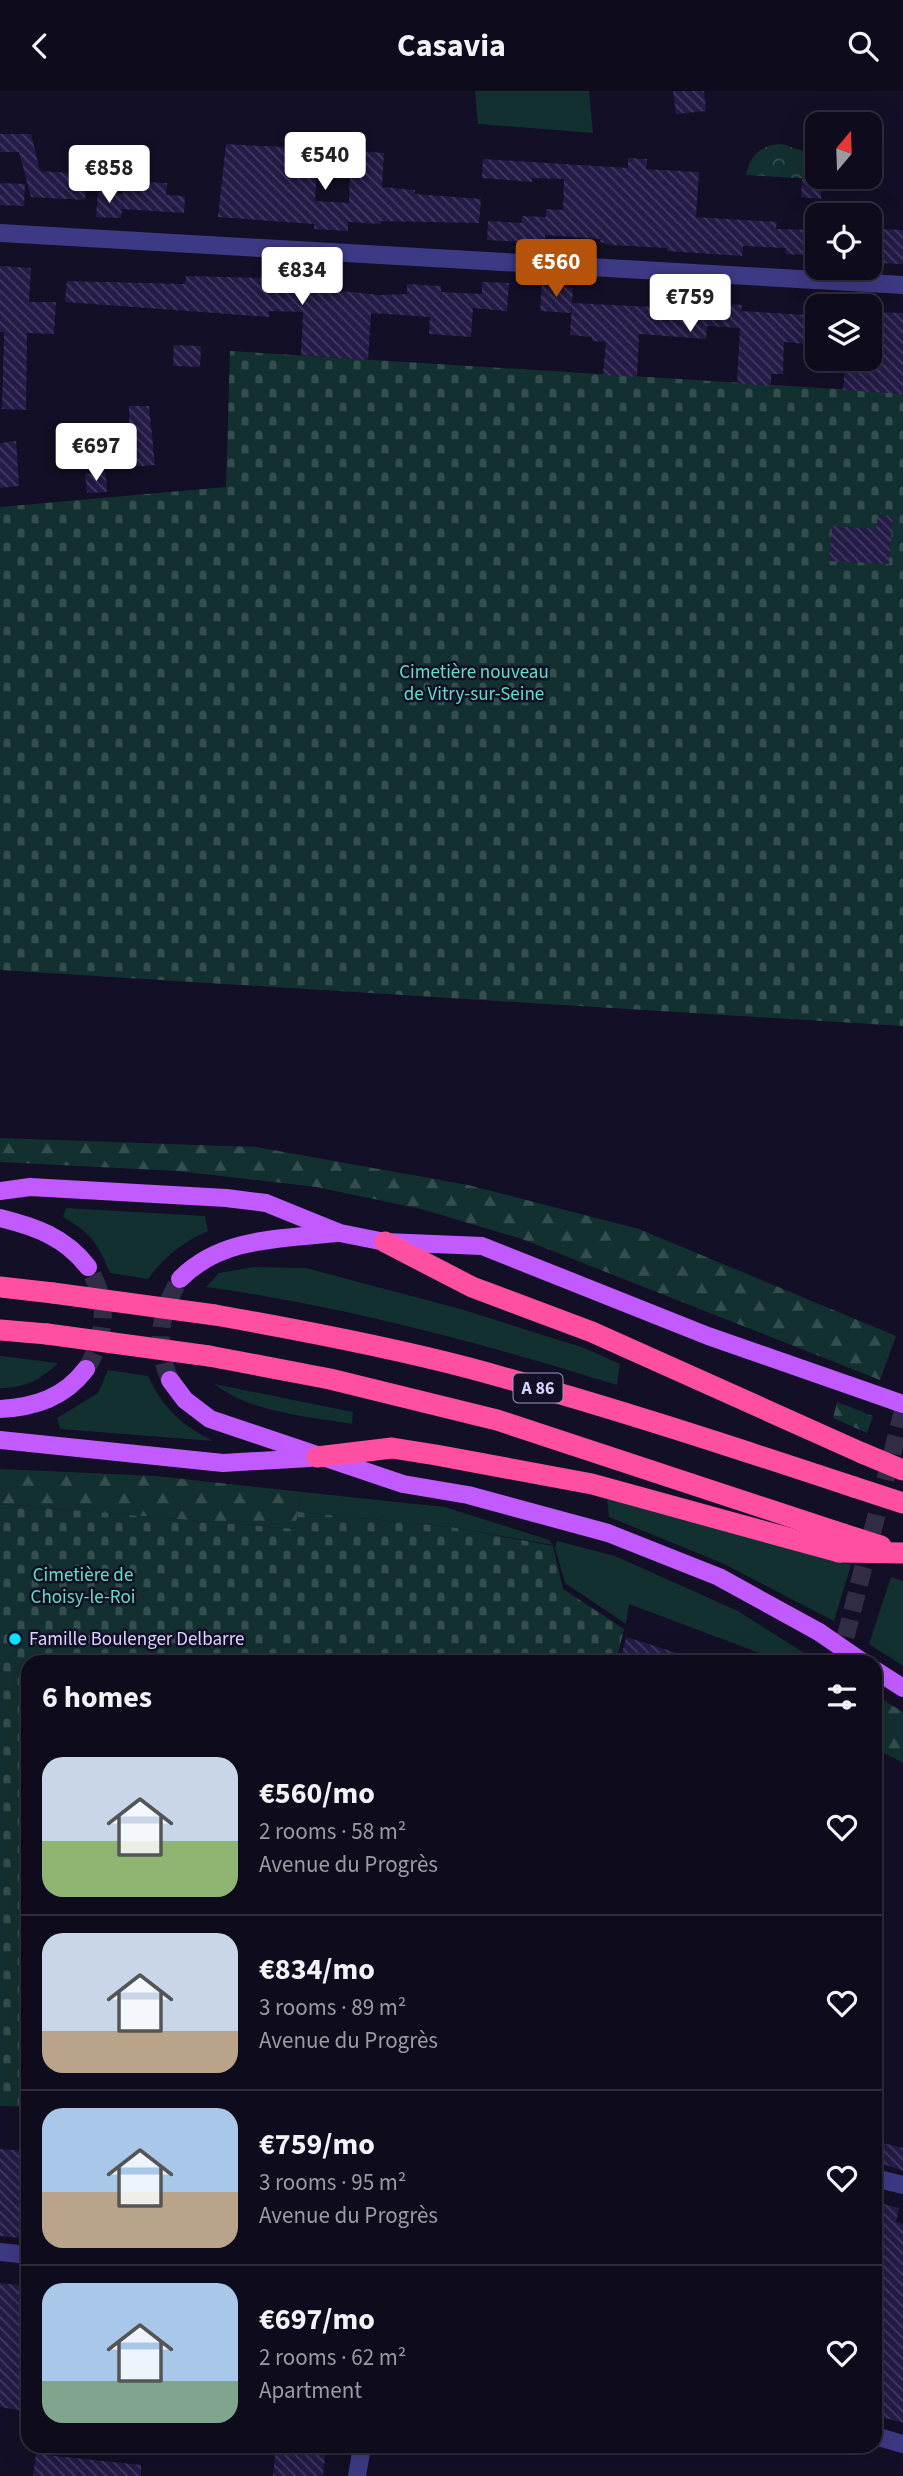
<!DOCTYPE html>
<meta charset="utf-8">
<style>
body{margin:0;font-family:"Source Sans 3",sans-serif;background:#171425;color:#f1f3f6;height:100vh;display:flex;flex-direction:column;font-size:26px;white-space:nowrap}
*{box-sizing:border-box;margin:0}
p{font-size:23px;color:#9b9ba3}
.icon{flex:none;width:38px;height:38px;fill:none;stroke:currentColor;stroke-width:2;stroke-linecap:round;stroke-linejoin:round}
.map{position:relative;flex:1;overflow:hidden}
.details{position:absolute;left:21px;top:1564px;width:861px;height:798px;display:flex;flex-direction:column;background:#0e0b1c;border-radius:21px;box-shadow:0 7px 28px #0002,0 0 0 2px #2e2b3b}
.details>*{flex:none}
.needle{width:46px;rotate:19deg}
.buttons{position:absolute;left:805px;top:21px;display:grid;gap:14px}
.buttons a{display:grid;place-items:center;width:77px;height:77px;border-radius:14px;background:#0e0b1c;box-shadow:0 7px 28px #0002,0 0 0 2px #2e2b3b;font-size:35px}
.price{position:absolute;translate:-50% -60px;padding:0 16px;border-radius:7px;background:#fff;color:#222;font-size:23px;line-height:46px;filter:drop-shadow(0 2px 4px #0008)}
.price::after{content:'';position:absolute;left:50%;top:42px;width:21px;height:16px;margin-left:-10px;background:inherit;clip-path:polygon(0 0,100% 0,50% 100%)}
.price.selected{background:#b45309;color:#fff}
ul{padding:0;list-style:none}
li{display:flex;align-items:center;gap:21px;height:175px;padding:0 21px}
li+li{border-top:2px solid #2e2b3b}
li span{display:grid;place-items:center;flex:none;width:196px;height:140px;border-radius:21px;color:#555}
li>.icon{margin-inline-start:auto}
span .icon{width:84px;height:84px;fill:#fffc;stroke-width:1}
li b{font-size:30px}
h2{display:flex;justify-content:space-between;align-items:center;height:84px;padding:0 21px;font-size:30px}
header{display:flex;justify-content:space-between;align-items:center;height:91px;padding:0 21px;background:#0e0b1c;font-size:32px;font-weight:700}
.map>svg:first-child{display:block}
.green{fill:#12302f}
.forest{fill:url(#forest-firs)}
.cemetery{fill:url(#cemetery-stones)}
.park{fill:url(#park-crowns)}
.building{fill:url(#building-back-hatch)}
.lines{fill:none;stroke-linecap:round;stroke-linejoin:round}
.minor-tunnel{stroke:#312d47;stroke-width:18;stroke-dasharray:18 9;stroke-linecap:butt}
.primary-tunnel{stroke:#312d47;stroke-width:18;stroke-dasharray:18 9;stroke-linecap:butt}
.minor{stroke:#3d3a85;stroke-width:18}
.primary{stroke:#c25bff;stroke-width:18}
.motorway{stroke:#ff4fa3;stroke-width:21}
.primary-bridge{stroke:#c25bff;stroke-width:18}
.motorway-bridge{stroke:#ff4fa3;stroke-width:21}
.poi-dot{fill:#00e5ff;stroke:#130f26;stroke-width:2.5}
.labels{text-anchor:middle;dominant-baseline:central;stroke-width:5;stroke-linejoin:round;paint-order:stroke}
.shield{fill:#130f26;stroke:#9e99be;stroke-width:2}
.shield-label{font-size:18px;font-weight:bold;fill:#d9d4ff}
.park-label{font-size:19px;fill:#5fe0c0;stroke:#130f26}
.poi-label{font-size:19px;fill:#d9d4ff;stroke:#130f26;text-anchor:start}
</style>
<header><svg class="icon" aria-label="back" viewBox="0 0 24 24"><path d="M15 5l-7 7 7 7"/></svg>Casavia<svg class="icon" aria-label="search" viewBox="0 0 24 24"><circle cx="10" cy="10" r="6"/><path d="M15 15l6 6"/></svg></header>
<div class="map">
<svg width="903" height="2385" viewBox="0 0 903 2385">
<defs>
<pattern id="forest-firs" width="22" height="20" patternUnits="userSpaceOnUse" patternTransform="scale(1.75)"><rect width="22" height="20" fill="#12302f"/><path d="M5 1l3.5 6h-7zM16 11l3.5 6h-7z" fill="#344d4e"/></pattern>
<pattern id="cemetery-stones" width="16" height="16" patternUnits="userSpaceOnUse" patternTransform="scale(1.75)"><rect width="16" height="16" fill="#12302f"/><path d="M2 7V4a2 2 0 0 1 4 0v3zM10 15v-3a2 2 0 0 1 4 0v3z" fill="#344d4e"/></pattern>
<pattern id="park-crowns" width="20" height="18" patternUnits="userSpaceOnUse" patternTransform="scale(1.75)"><rect width="20" height="18" fill="#12302f"/><path d="M2 6a3 3 0 1 1 6 0M12 15a3 3 0 1 1 6 0" fill="none" stroke="#344d4e"/></pattern>
<pattern id="building-back-hatch" width="6" height="6" patternUnits="userSpaceOnUse" patternTransform="scale(1.75)"><rect width="6" height="6" fill="#241b47"/><path d="M-1 5l2 2M0 0l6 6M5-1l2 2" fill="none" stroke="#433b63"/></pattern>
</defs>
<rect width="100%" height="100%" fill="#130f26"/>
<g class="green">
<path d="M475,0H589L593,42L478,33Z"/>
<path d="M66,1117L205,1125L208,1140C182,1152 165,1165 148,1188L110,1182C98,1152 91,1142 63,1126Z"/>
<path d="M254,1176L306,1177L464,1219L584,1257L620,1273L617,1294C484,1253 345,1215 206,1196L219,1182Z"/>
<path d="M0,1265L58,1272C40,1289 25,1297 0,1297Z"/>
<path d="M108,1279L148,1285C164,1318 180,1333 213,1350L60,1338L57,1327L98,1302Z"/>
<path d="M214,1293L353,1321L352,1333C305,1325 253,1322 214,1293Z"/>
<path d="M302,1401L445,1416L549,1449L553,1454L451,1436L298,1421Z"/>
<path d="M607,1406L716,1432L851,1474L834,1530L722,1472L609,1426Z"/>
<path d="M557,1450L615,1465L738,1520L814,1568L812,1571L789,1568L783,1571L629,1513L626,1533L565,1492L555,1457Z"/>
<path d="M891,1486L903,1490V1575L869,1553Z"/>
</g>
<g class="forest">
<path d="M0,1047L256,1056L468,1094L639,1138L896,1245L880,1289L522,1148L421,1118L316,1096L177,1080L0,1071Z"/>
<path d="M837,1311L873,1325L867,1342L833,1327Z"/>
<path d="M0,1378L156,1385L302,1401L295,1438L0,1413Z"/>
<path d="M875,1604L903,1621V1672L875,1657Z"/>
</g>
<g class="cemetery">
<path d="M230,260L903,302V935L0,879V416L226,396Z"/>
<path d="M0,1413L295,1438L298,1421L451,1436L553,1455L563,1498L624,1538L616,1571L28,1572V2016L0,2015Z"/>
</g>
<path class="park" d="M782,53L817,65L813,88L746,84C750,63 762,54 782,53Z"/>
<g class="building">
<path d="M673,0H704L706,20L676,23Z"/>
<path d="M0,43H31L40,80L87,83L85,109L31,106L19,61H0Z"/>
<path d="M226,53L318,58L315,110L349,112L351,59L384,62L382,96L415,99V103L481,108L479,132L381,130V133L348,131V140L314,138V133L218,126Z"/>
<path d="M628,67L647,68L646,78L699,81L696,126L777,131L776,138L817,139V165L785,163L786,157L743,155L742,165L667,160V157L611,154L600,151L601,148L545,144V152L487,149L488,130L522,132V125L546,126V118L563,119L564,88L532,87V91L482,87L483,68L628,77Z"/>
<path d="M802,88L822,89L821,108L801,106Z"/>
<path d="M124,90L167,92L166,104L185,105L184,122L122,118Z"/>
<path d="M0,92L25,93L24,115L0,114Z"/>
<path d="M98,101L123,103L121,127L96,126Z"/>
<path d="M876,138L903,139V173L874,172Z"/>
<path d="M0,175L31,177L29,211H56L54,243L27,242L26,319L2,318L4,241H0Z"/>
<path d="M186,185L263,187L262,192L380,204L407,203V193L441,195V201L482,203V191L509,192L507,220L473,217L471,246L429,243L430,226L371,222L368,269L301,264L303,221L269,220V226L65,211L67,190L185,193Z"/>
<path d="M542,194L573,197L571,222L540,220Z"/>
<path d="M572,212L694,218L695,213L709,212L742,214L741,220L808,224L806,253L784,251L783,283H771V295L737,292L740,237L707,235L706,248L639,243L637,286L603,284L606,251L592,250V246L570,244Z"/>
<path d="M873,221L903,222V303L843,299L845,275L862,276V268L870,267Z"/>
<path d="M174,254L201,255L200,276L173,275Z"/>
<path d="M129,315H149L155,374L120,377L117,341L129,340Z"/>
<path d="M16,350L19,395L0,397V352Z"/>
<path d="M106,381L107,401L87,402L85,383Z"/>
<path d="M878,424L893,425L889,473L829,470L832,435L876,438Z"/>
<path d="M626,1546L696,1568V1572H620Z"/>
<path d="M875,2050L903,2057V2080L875,2070Z"/>
<path d="M0,2058L28,2060V2148L0,2145Z"/>
<path d="M875,2111L899,2117L896,2131L903,2133V2332L875,2324Z"/>
<path d="M0,2192L28,2195V2290L23,2320L0,2316Z"/>
<path d="M276,2356H326L323,2385H273Z"/>
<path d="M36,2363L141,2374V2385H33Z"/>
</g>
<g class="lines">
<path class="minor-tunnel" d="M839,1572L903,1320"/>
<g class="primary-tunnel">
<path d="M86,1278C107,1245 109,1210 88,1176"/>
<path d="M170,1289C154,1253 160,1221 180,1188"/>
</g>
<g class="minor">
<path d="M0,142L903,194"/>
<path d="M875,2087L903,2094"/>
<path d="M0,2161L28,2164"/>
<path d="M875,2345L903,2353"/>
<path d="M357,2385L362,2356"/>
</g>
<g class="primary">
<path d="M0,1100L30,1096L226,1107L266,1112L340,1142L385,1151L482,1155L708,1245L903,1313"/>
<path d="M0,1127C36,1136 65,1146 88,1176"/>
<path d="M180,1188C221,1146 281,1148 336,1142"/>
<path d="M170,1289L185,1309L210,1328L403,1393L468,1404L608,1442L719,1486L819,1541"/>
<path d="M0,1318C35,1316 64,1307 86,1278"/>
<path d="M0,1349L223,1372L310,1367"/>
<path d="M875,1579L903,1597"/>
</g>
<g class="motorway">
<path d="M385,1151L472,1196L592,1241L862,1362"/>
<path d="M0,1196L53,1202"/>
<path d="M215,1224C300,1239 385,1255 469,1277C599,1312 727,1354 854,1396"/>
<path d="M0,1239L47,1243"/>
<path d="M209,1265L330,1288L497,1329L843,1443"/>
<path d="M317,1366L392,1357L436,1364L592,1393L839,1461"/>
</g>
<path class="primary-bridge" d="M819,1541L864,1572"/>
<g class="motorway-bridge">
<path d="M53,1202L215,1224"/>
<path d="M47,1243L209,1265"/>
<path d="M862,1362L903,1379"/>
<path d="M854,1396L903,1412"/>
<path d="M843,1443L881,1455"/>
<path d="M839,1461L902,1462"/>
</g>
</g>
<circle class="poi-dot" cx="15" cy="1548" r="7"/>
<g class="labels">
<rect class="shield" x="513.5" y="1282.5" width="49" height="29" rx="5"/>
<g class="shield-label">
<text x="538" y="1297">A 86</text>
</g>
<g class="park-label">
<text x="474" y="581">Cimetière nouveau<tspan x="474" dy="22">de Vitry-sur-Seine</tspan></text>
<text x="83" y="1484">Cimetière de<tspan x="83" dy="22">Choisy-le-Roi</tspan></text>
</g>
<g class="poi-label">
<text x="29" y="1548">Famille Boulenger Delbarre</text>
</g>
</g>
</svg>
<div class="buttons">
<a><svg class="needle" viewBox="-14 -14 28 28"><path d="M0-13l5 13h-10z" fill="#e53935"/><path d="M0 13l5-13h-10z" fill="#9b9ba3"/></svg></a>
<a><svg class="icon" aria-label="locate" viewBox="0 0 24 24"><circle cx="12" cy="12" r="6"/><path d="M12 2v4M12 18v4M2 12h4M18 12h4"/></svg></a>
<a><svg class="icon" aria-label="layers" viewBox="0 0 24 24"><path d="M12 4l9 5-9 5-9-5zM3 14l9 5 9-5"/></svg></a>
</div>
<b class="price" style="left:325px;top:101px">€540</b>
<b class="price" style="left:109px;top:114px">€858</b>
<b class="price selected" style="left:556px;top:208px">€560</b>
<b class="price" style="left:302px;top:216px">€834</b>
<b class="price" style="left:690px;top:243px">€759</b>
<b class="price" style="left:96px;top:392px">€697</b>
<section class="details">
<h2>6 homes<svg class="icon" aria-label="filters" viewBox="0 0 24 24"><path d="M4 7h16M4 17h16"/><circle cx="9" cy="7" r="2"/><circle cx="15" cy="17" r="2"/></svg></h2>
<ul>
<li><span style="background:linear-gradient(#c9d6e8 60%,#8fb573 0)"><svg class="icon" aria-label="home" viewBox="0 0 24 24"><path d="M3 11l9-7 9 7M6 9v11h12V9"/></svg></span><div><b>€560/mo</b><p>2 rooms · 58 m²</p><p>Avenue du Progrès</p></div><svg class="icon" aria-label="heart" viewBox="0 0 24 24"><path d="M12 20l-8-8c-3-5 5-10 8-4 3-6 11-1 8 4z"/></svg></li>
<li><span style="background:linear-gradient(#c9d6e8 70%,#b9a48a 0)"><svg class="icon" aria-label="home" viewBox="0 0 24 24"><path d="M3 11l9-7 9 7M6 9v11h12V9"/></svg></span><div><b>€834/mo</b><p>3 rooms · 89 m²</p><p>Avenue du Progrès</p></div><svg class="icon" aria-label="heart" viewBox="0 0 24 24"><path d="M12 20l-8-8c-3-5 5-10 8-4 3-6 11-1 8 4z"/></svg></li>
<li><span style="background:linear-gradient(#a9c7e8 60%,#b9a48a 0)"><svg class="icon" aria-label="home" viewBox="0 0 24 24"><path d="M3 11l9-7 9 7M6 9v11h12V9"/></svg></span><div><b>€759/mo</b><p>3 rooms · 95 m²</p><p>Avenue du Progrès</p></div><svg class="icon" aria-label="heart" viewBox="0 0 24 24"><path d="M12 20l-8-8c-3-5 5-10 8-4 3-6 11-1 8 4z"/></svg></li>
<li><span style="background:linear-gradient(#a9c7e8 70%,#7fa58c 0)"><svg class="icon" aria-label="home" viewBox="0 0 24 24"><path d="M3 11l9-7 9 7M6 9v11h12V9"/></svg></span><div><b>€697/mo</b><p>2 rooms · 62 m²</p><p>Apartment</p></div><svg class="icon" aria-label="heart" viewBox="0 0 24 24"><path d="M12 20l-8-8c-3-5 5-10 8-4 3-6 11-1 8 4z"/></svg></li>
</ul>
</section>
</div>
